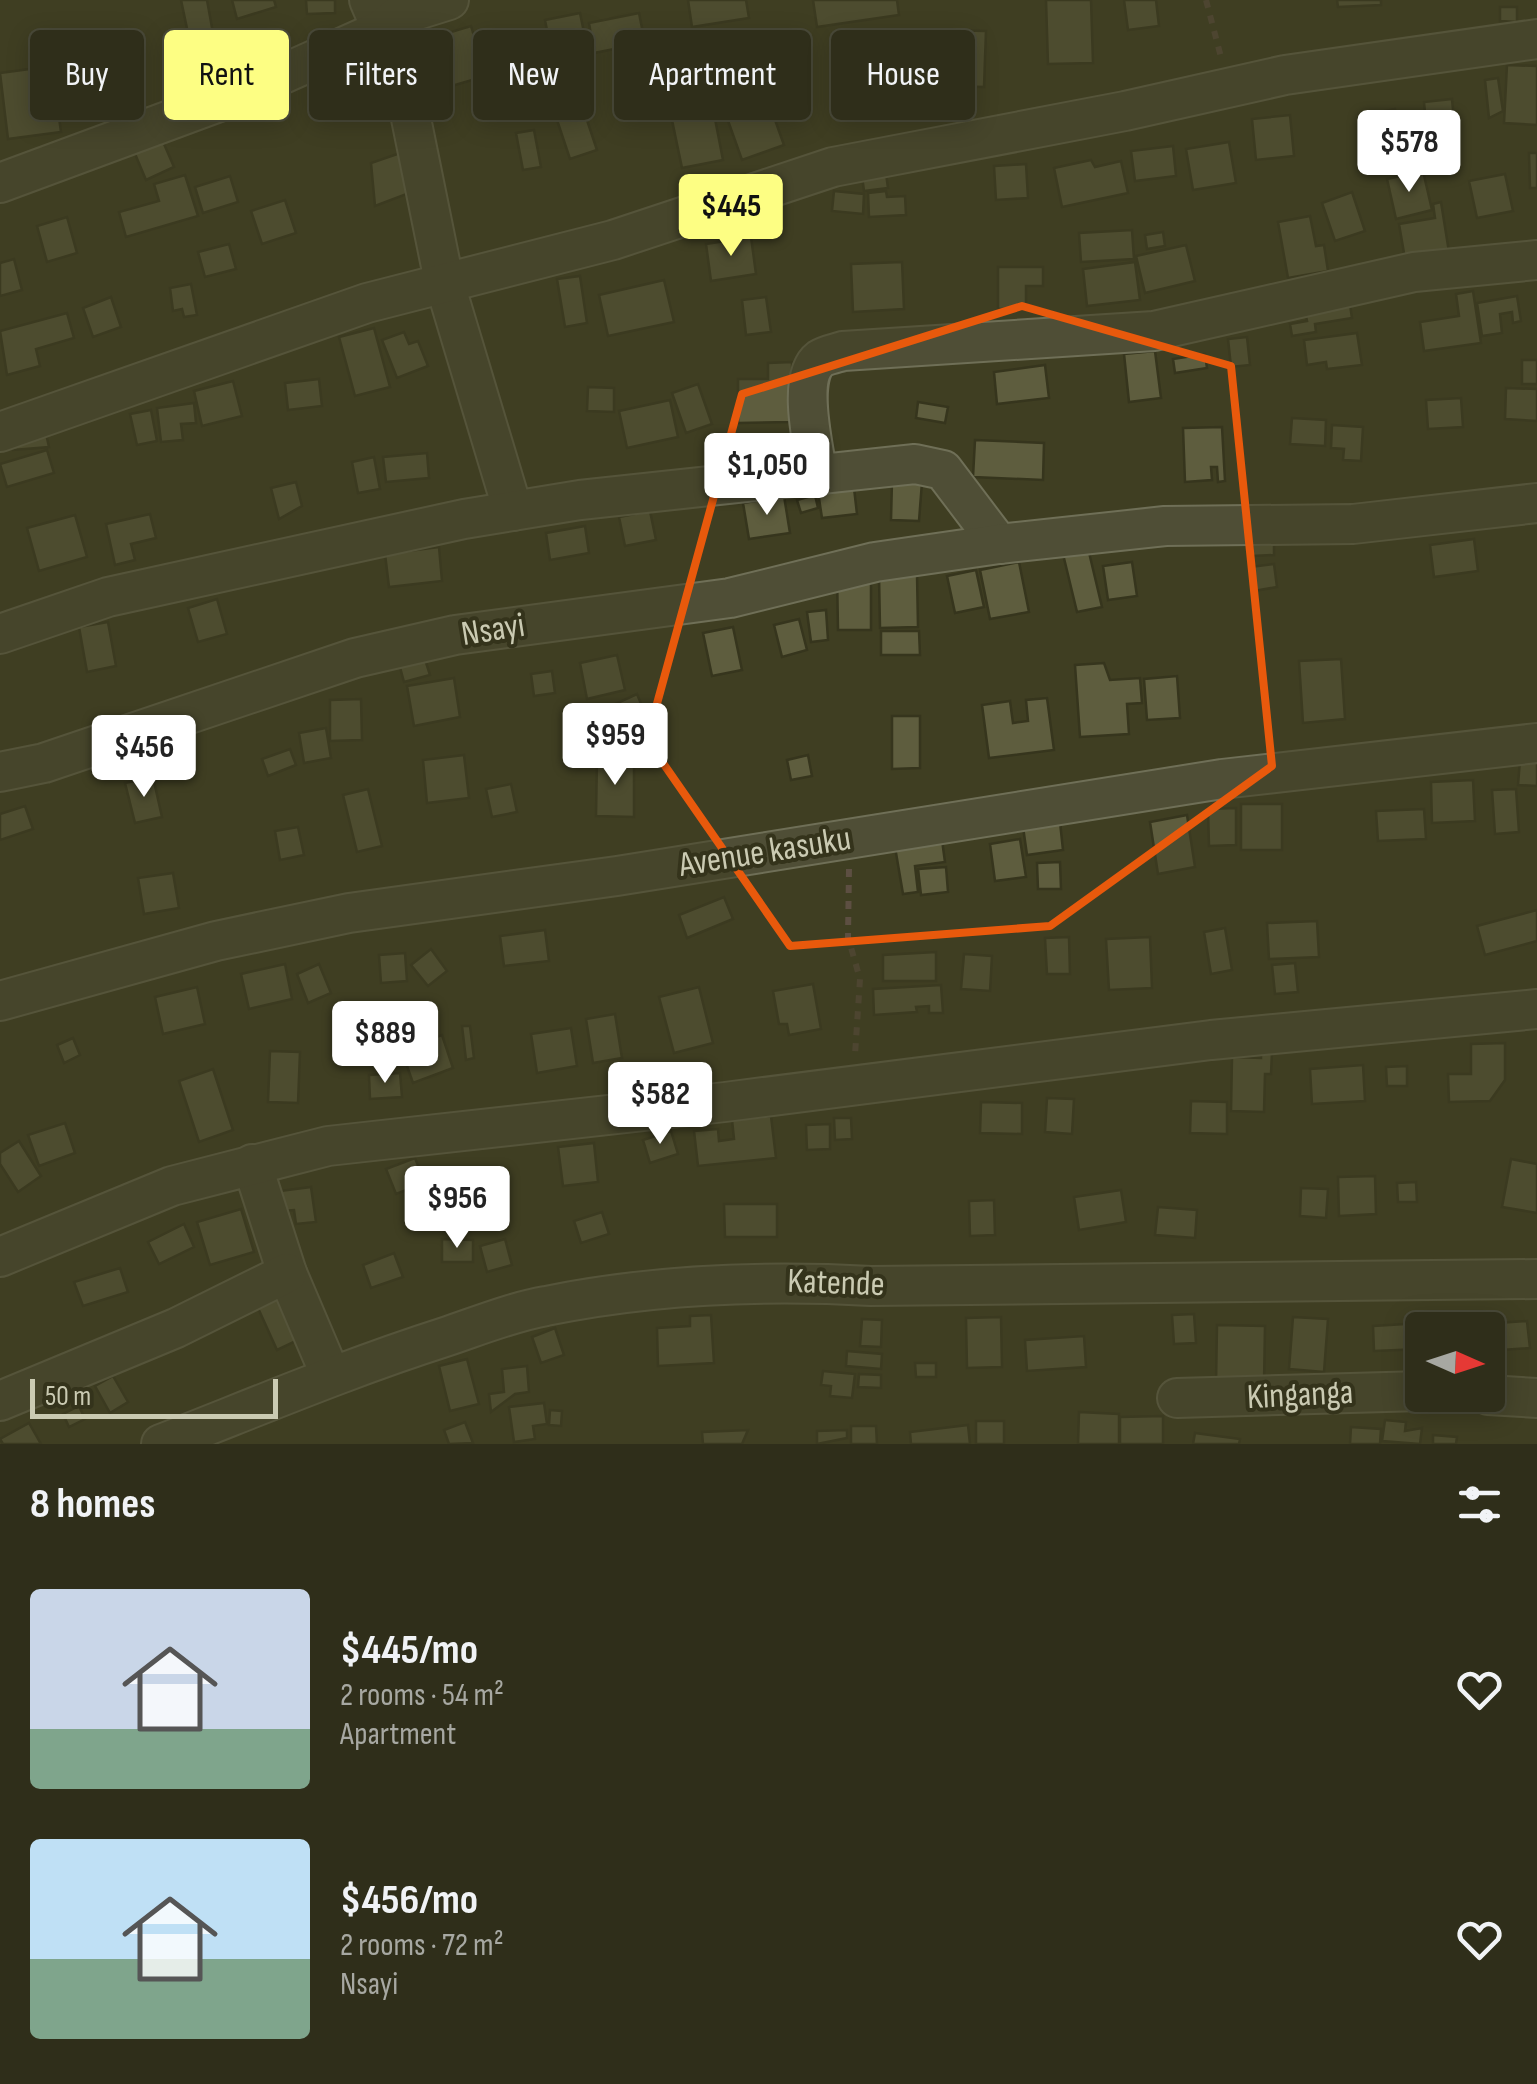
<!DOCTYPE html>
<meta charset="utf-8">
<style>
body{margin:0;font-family:"Sofia Sans Condensed",sans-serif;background:#3b3a27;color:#f1f3f6;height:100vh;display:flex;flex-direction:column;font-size:38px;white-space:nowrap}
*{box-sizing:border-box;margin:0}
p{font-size:32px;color:#a7a8a2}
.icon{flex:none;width:55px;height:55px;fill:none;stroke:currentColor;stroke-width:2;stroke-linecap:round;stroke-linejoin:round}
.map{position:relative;height:1444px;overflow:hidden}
.sheet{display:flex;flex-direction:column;background:#2f2e1a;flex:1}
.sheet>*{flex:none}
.banner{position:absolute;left:30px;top:30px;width:1000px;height:90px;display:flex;gap:20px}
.needle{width:65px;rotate:93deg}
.buttons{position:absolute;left:1405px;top:1312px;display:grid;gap:20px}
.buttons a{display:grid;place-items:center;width:100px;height:100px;border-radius:10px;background:#2f2e1a;box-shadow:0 5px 25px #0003,0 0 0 2px #4a4a39;font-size:50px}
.scale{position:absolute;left:30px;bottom:25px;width:248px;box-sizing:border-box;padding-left:10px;border:5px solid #cacab2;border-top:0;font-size:28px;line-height:35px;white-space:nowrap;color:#cacab2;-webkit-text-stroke:8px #34331b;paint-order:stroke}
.price{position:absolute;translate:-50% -85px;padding:0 22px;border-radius:10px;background:#fff;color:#222;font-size:32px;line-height:65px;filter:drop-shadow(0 2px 5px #0008)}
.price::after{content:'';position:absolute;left:50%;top:60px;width:30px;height:22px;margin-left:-15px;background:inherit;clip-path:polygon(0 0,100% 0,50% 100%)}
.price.selected{background:#fdfe83;color:#111}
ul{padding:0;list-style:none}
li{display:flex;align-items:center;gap:30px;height:250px;padding:0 30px}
li span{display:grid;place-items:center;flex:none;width:280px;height:200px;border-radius:10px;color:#555}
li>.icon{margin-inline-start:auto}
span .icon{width:120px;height:120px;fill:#fffc;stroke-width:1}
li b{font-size:42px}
h2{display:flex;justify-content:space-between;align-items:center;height:120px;padding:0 30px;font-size:42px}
.chip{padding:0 35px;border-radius:10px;background:#2f2e1a;box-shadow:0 5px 25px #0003,0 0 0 2px #4a4a39;font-size:35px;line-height:90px}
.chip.selected{background:#fdfe83;color:#111}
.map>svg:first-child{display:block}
.building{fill:#5e5d3e;stroke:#36351d;stroke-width:2.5}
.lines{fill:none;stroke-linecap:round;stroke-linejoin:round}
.minor-casing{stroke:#6f6f57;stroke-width:42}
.path{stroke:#5d4f42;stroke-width:6;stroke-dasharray:8 8;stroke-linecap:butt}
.minor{stroke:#4f4e36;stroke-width:38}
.marked{fill:none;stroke:#e8590c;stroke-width:8;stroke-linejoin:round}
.labels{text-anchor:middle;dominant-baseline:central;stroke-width:8;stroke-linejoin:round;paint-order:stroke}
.street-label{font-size:35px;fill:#cacab2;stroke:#34331b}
</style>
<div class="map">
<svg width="1537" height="1444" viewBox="0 0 1537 1444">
<rect width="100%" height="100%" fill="#3f3e22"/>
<g class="building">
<path d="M181,0H207L213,33L189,38Z"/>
<path d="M232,0H274L276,7L237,19Z"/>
<path d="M306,0H335V13L307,14Z"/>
<path d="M688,0H746L749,18L692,27Z"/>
<path d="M813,0H897L899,15L817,27Z"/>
<path d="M1046,0H1091L1093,63L1048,64Z"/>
<path d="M1124,0H1156L1159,26L1128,30Z"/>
<path d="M1337,0H1381V5L1338,7Z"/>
<path d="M1500,7H1517V22L1500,21Z"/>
<path d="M580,13L591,66L555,72L545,20Z"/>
<path d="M639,13L645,43L594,53L589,23Z"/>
<path d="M471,26L486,76L438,90L424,40Z"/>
<path d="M946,30L986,31L984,87L944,86Z"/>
<path d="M98,31L111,93L78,100L65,38Z"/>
<path d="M890,38L894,63L873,66L869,41Z"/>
<path d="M922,62L925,117L896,118L893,63Z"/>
<path d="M1507,65L1537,66V125L1504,123Z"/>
<path d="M52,66L61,132L8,139L0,73Z"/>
<path d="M1498,78L1503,111L1489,118L1485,80Z"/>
<path d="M763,86L784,145L742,160L721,101Z"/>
<path d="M710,93L723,160L682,168L668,101Z"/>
<path d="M1452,99L1455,131L1427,134L1424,102Z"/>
<path d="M583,108L597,150L570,159L556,117Z"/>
<path d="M1395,109L1402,146L1366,153L1360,116Z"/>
<path d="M1290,115L1294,156L1256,160L1252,119Z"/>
<path d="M158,130L174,167L146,180L130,142Z"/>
<path d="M534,130L541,167L523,170L516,133Z"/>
<path d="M1229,142L1236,183L1193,190L1186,149Z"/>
<path d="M1173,146L1176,176L1135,181L1131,151Z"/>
<path d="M406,151L412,192L375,206L371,163Z"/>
<path d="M1529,153H1537V188H1530Z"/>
<path d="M1091,160L1095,167L1121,161L1128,193L1062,207L1054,168Z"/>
<path d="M1026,164L1028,198L996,200L994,166Z"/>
<path d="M885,166L888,188L864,191L861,169Z"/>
<path d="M1423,171L1432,210L1396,219L1387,179Z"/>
<path d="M1505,174L1513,211L1477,218L1469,181Z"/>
<path d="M185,175L198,216L126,237L119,212L159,201L154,184Z"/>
<path d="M230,176L238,202L203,213L195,187Z"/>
<path d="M834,191L864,194L863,214L832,211Z"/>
<path d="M886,191L887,197L905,196L906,215L869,217L868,193Z"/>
<path d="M1352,192L1365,231L1335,241L1322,203Z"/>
<path d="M285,200L296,233L262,244L251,211Z"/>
<path d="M1441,202L1449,252L1405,259L1399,224L1435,218L1433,204Z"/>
<path d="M1310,216L1316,246L1324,245L1328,271L1288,278L1278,222Z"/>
<path d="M67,217L77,253L47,262L37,226Z"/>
<path d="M1132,230L1134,259L1081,262L1079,233Z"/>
<path d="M1163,232L1165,246L1147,249L1145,235Z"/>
<path d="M751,237L756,274L711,281L706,244Z"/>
<path d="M229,244L236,269L205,277L198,252Z"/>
<path d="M1186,245L1195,281L1145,293L1136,256Z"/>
<path d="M14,259L22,290L0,296V263Z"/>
<path d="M902,262L904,309L853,312L851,264Z"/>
<path d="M1135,262L1140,300L1087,306L1083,269Z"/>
<path d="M998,267H1043V286H1026V309H998Z"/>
<path d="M580,276L587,323L565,327L557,279Z"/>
<path d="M664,280L674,322L608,336L599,295Z"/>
<path d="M191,284L197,315L184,317L182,309L173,311L170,288Z"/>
<path d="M1473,291L1481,343L1424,351L1420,322L1459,316L1456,294Z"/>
<path d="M1517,296L1521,321L1513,323L1512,312L1500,314L1502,333L1482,336L1477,303Z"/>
<path d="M111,297L121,327L93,337L83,308Z"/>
<path d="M766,297L771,332L746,335L742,300Z"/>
<path d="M1349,298L1352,318L1315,324L1316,332L1292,336L1290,324L1307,321L1304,306Z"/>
<path d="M67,313L74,338L36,349L40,366L7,375L0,331Z"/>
<path d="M374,328L390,387L355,396L339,337Z"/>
<path d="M404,332L409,344L418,341L428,366L397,378L382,340Z"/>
<path d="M1357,333L1362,365L1327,369L1326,362L1307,365L1304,340Z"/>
<path d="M1247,337L1250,365L1231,367L1228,339Z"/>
<path d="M1155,351L1161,398L1129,402L1124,354Z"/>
<path d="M1205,354L1207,368L1175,373L1173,359Z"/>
<rect x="1522" y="360" width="15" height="24"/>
<path d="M792,362L793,422L738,423V379H768V363Z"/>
<path d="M1045,365L1049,398L997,404L994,372Z"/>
<path d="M319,379L322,406L288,410L285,383Z"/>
<path d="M233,381L242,416L202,426L194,391Z"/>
<path d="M698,384L712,424L686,433L672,393Z"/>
<path d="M588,387L614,388V412L587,411Z"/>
<path d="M1506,388L1537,389V421L1505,419Z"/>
<path d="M1461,398L1463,427L1428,429L1426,400Z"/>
<path d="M670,400L678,437L627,448L619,411Z"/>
<path d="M918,402L948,407L945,423L916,418Z"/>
<path d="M194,403L196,423L181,424L183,440L161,442L157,408Z"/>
<path d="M151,410L157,441L137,445L130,414Z"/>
<path d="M1292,418L1326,420L1325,446L1290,444Z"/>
<path d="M1332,425L1363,427L1361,461L1343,460L1344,449L1331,448Z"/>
<path d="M1222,427L1225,481L1218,482L1217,467H1211L1212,480L1185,482L1183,428Z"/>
<path d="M9,428L45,429L49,447L13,450Z"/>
<path d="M975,440L1044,443L1043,480L973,477Z"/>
<path d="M47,450L54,473L7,487L0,464Z"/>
<path d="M427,453L429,478L386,482L383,457Z"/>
<path d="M374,457L380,489L358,493L352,462Z"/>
<path d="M892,481L922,482L919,521L891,520Z"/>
<path d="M296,482L302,506L279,519L271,488Z"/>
<path d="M854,488L857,514L822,518L818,492Z"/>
<path d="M815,495L818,508L801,513L797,500Z"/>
<path d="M784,496L790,533L749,539L743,503Z"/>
<path d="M650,511L656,540L625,546L619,517Z"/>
<path d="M150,514L156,538L131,544L135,560L115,565L106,524Z"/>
<path d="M75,515L87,557L39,571L27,528Z"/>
<path d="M585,526L589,553L550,560L546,533Z"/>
<path d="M1274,533V555L1252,556V534Z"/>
<path d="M1474,539L1478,571L1434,577L1430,545Z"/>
<path d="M1087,544L1102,607L1077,612L1062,550Z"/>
<path d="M439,547L442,581L389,587L385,554Z"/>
<path d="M1019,562L1029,612L990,619L980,570Z"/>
<path d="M1132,562L1137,596L1108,600L1103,566Z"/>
<path d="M1274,564L1277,587L1254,591L1250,567Z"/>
<path d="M976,570L984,607L955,613L947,576Z"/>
<path d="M871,572V630H838L837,573Z"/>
<path d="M917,574L918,627L880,628L879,575Z"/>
<path d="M217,599L227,634L198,642L188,608Z"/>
<path d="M826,610L828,640L811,642L807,612Z"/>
<path d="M799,619L807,650L782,657L774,625Z"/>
<path d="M108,622L116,666L87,672L79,627Z"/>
<path d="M733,627L742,670L712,676L703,633Z"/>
<path d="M881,631H919L920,655H881Z"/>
<path d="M423,653L430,675L404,682L398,660Z"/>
<path d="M617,655L625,690L587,699L580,663Z"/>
<path d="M1341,659L1345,719L1303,723L1299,661Z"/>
<path d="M1104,663L1110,680L1140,678L1142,703L1127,704L1129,734L1080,737L1075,665Z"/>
<path d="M552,671L555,693L534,696L531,674Z"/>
<path d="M1177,676L1180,718L1147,720L1144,679Z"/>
<path d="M454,678L460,717L414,726L407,686Z"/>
<path d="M637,694L644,711L623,720L615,704Z"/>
<path d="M1047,698L1054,750L989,758L982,705L1010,701L1013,723L1028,721L1026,700Z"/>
<path d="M361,699L362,740L330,741V700Z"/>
<path d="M892,716H920V768L892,769Z"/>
<path d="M326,728L331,758L304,763L299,733Z"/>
<path d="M290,749L296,765L268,776L262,759Z"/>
<path d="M464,755L469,798L427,803L423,760Z"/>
<path d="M808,755L812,776L791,780L787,760Z"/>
<path d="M597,759L634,760V817L596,816Z"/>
<path d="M1520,760L1537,761V786L1518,785Z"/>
<path d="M153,777L162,817L135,823L125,783Z"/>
<path d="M1473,780L1475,821L1432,823L1431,782Z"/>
<path d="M511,784L517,812L492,817L486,789Z"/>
<path d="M368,789L382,846L357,852L343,795Z"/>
<path d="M1516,789L1519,832L1495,834L1492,790Z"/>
<rect x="1241" y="804" width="41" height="46"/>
<path d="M25,806L33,829L0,840V814Z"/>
<path d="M1236,808V845L1209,846L1208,809Z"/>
<path d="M1424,809L1426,839L1378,841L1376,811Z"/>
<path d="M1187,815L1195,867L1158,874L1150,822Z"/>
<path d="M1060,822L1063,850L1027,855L1023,827Z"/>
<path d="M298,827L304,855L280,860L275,831Z"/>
<path d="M1020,839L1026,877L995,881L990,844Z"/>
<path d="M942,840L945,862L915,866L918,892L903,894L895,847Z"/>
<path d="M1060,862L1061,889H1038L1037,863Z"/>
<path d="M946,867L948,892L921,895L918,869Z"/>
<path d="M173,873L179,908L144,914L138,878Z"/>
<path d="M724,897L733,919L687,938L679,915Z"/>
<path d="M1537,910V941L1485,955L1477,926Z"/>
<path d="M1317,921L1319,957L1269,959L1267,923Z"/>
<path d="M1225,928L1232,970L1211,974L1204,932Z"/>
<path d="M545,930L549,961L504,966L500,936Z"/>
<path d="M1069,937L1070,974H1047L1045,938Z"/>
<path d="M1150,937L1152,988L1109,990L1106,939Z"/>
<path d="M431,949L447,971L428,986L411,965Z"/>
<path d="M936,952V981H883V955Z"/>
<path d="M405,953L407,981L381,983L379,955Z"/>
<path d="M964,954L992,956L990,991L961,989Z"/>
<path d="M1295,963L1298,992L1275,994L1272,965Z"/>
<path d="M285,964L292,999L249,1009L241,974Z"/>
<path d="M319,964L331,993L308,1003L297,974Z"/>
<path d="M813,984L821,1029L789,1035L787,1024H779L773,991Z"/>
<path d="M941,985L943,1013H929V1006L916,1007L917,1012L874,1015L873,989Z"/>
<path d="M197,987L205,1024L163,1034L155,997Z"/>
<path d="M699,987L713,1043L674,1053L659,997Z"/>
<path d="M615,1014L622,1058L593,1063L586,1019Z"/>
<path d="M462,1026H470L474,1058L466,1060Z"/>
<path d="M571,1028L577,1066L537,1073L531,1034Z"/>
<path d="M442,1035L453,1068L413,1083L401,1049Z"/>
<path d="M73,1038L80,1055L64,1063L57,1045Z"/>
<path d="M1505,1043V1080L1490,1101L1449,1102L1448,1074H1471V1044Z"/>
<path d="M270,1051L300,1052L298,1103L268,1102Z"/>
<path d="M1261,1052H1272L1271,1074H1265L1264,1112L1231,1111L1232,1057L1261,1058Z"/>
<path d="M1363,1065L1365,1101L1312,1104L1310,1069Z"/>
<path d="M1407,1066V1086H1387L1386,1067Z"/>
<path d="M213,1069L233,1130L199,1142L179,1081Z"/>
<path d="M400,1073L402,1097L370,1099L369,1075Z"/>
<path d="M1047,1098L1074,1099L1072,1134L1045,1132Z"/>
<path d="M1191,1101L1227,1102V1134L1190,1133Z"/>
<path d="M981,1102L1022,1103V1134L980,1133Z"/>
<path d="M771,1116L776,1158L698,1166L694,1131L718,1129L719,1141L734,1139L732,1120Z"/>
<path d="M834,1118H851L852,1139L835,1140Z"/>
<path d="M65,1123L75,1153L39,1166L28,1135Z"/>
<path d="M830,1124V1149L807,1150L806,1125Z"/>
<path d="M671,1131L678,1154L650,1163L643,1140Z"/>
<path d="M19,1141L41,1176L18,1192L0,1164V1153Z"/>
<path d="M594,1143L598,1182L563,1186L558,1147Z"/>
<path d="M415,1158L425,1183L396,1194L386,1169Z"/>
<path d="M1511,1159L1537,1164V1213L1502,1207Z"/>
<path d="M1375,1176L1376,1214L1339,1216L1338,1177Z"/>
<path d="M1416,1182L1417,1202H1398L1397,1183Z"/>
<path d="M311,1187L316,1222L296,1224L294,1210L282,1211L280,1191Z"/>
<path d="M1301,1188L1328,1189L1326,1218L1300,1216Z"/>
<path d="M1121,1190L1126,1222L1079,1230L1074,1197Z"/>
<path d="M994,1200L995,1235L970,1236L969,1201Z"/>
<path d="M724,1204H777V1237H725Z"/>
<path d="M1158,1207L1197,1210L1195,1238L1155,1235Z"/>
<path d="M241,1209L254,1252L210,1265L197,1222Z"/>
<path d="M602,1212L609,1234L581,1243L574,1221Z"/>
<path d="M184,1224L194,1247L159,1264L148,1242Z"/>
<path d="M442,1239L473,1240V1262H442Z"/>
<path d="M505,1239L512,1265L487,1272L480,1246Z"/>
<path d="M394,1253L403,1277L371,1288L363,1265Z"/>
<path d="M120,1268L128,1292L83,1306L74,1282Z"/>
<path d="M278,1299L296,1341L277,1350L258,1308Z"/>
<path d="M1194,1314L1196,1343L1174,1344L1172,1315Z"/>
<path d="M711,1315L714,1363L658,1366L657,1328L690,1326V1316Z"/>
<path d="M1001,1317L1002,1367L967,1368L966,1318Z"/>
<path d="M1293,1317L1328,1319L1324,1372L1289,1369Z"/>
<path d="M862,1319L882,1320L881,1347L860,1346Z"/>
<path d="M1527,1321L1530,1348L1488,1351V1330H1469V1325Z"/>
<path d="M1422,1323V1349L1374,1351L1373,1326Z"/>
<path d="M1217,1325L1265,1326L1264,1384H1216Z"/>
<path d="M555,1328L564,1355L541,1363L532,1337Z"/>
<path d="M1084,1336L1086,1367L1027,1371L1025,1340Z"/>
<path d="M847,1351L882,1354L881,1369L846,1366Z"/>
<path d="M467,1359L479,1404L450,1411L439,1366Z"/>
<path d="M915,1363H936V1377H916Z"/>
<path d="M527,1366L529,1392L515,1394L491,1412L489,1394L504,1392L502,1369Z"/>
<path d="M823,1371L855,1374L852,1398L830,1396L831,1386L821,1385Z"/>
<path d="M859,1374L881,1375V1388L858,1387Z"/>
<path d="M113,1376L128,1402L110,1413L95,1386Z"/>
<path d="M544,1403L547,1424L533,1426L535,1439L514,1442L509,1407Z"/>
<path d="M79,1406L85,1419L69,1427L63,1414Z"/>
<path d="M550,1410L562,1411L561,1426L549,1425Z"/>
<path d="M1079,1412L1119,1414V1444H1078Z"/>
<path d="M1163,1416V1444H1120V1417Z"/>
<path d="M1385,1420L1406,1422L1405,1431L1422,1428L1420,1444L1382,1441Z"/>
<rect x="976" y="1421" width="28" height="23"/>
<path d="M465,1422L473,1443L449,1444L444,1430Z"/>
<path d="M29,1423L41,1444H3L0,1439Z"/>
<path d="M968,1425L970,1444H911L910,1432Z"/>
<path d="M851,1426H876L877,1444H851Z"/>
<path d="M1351,1427L1381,1429L1380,1444H1350Z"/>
<path d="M748,1430L742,1444H703L702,1432Z"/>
<path d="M847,1430V1438L817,1444V1431Z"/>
<path d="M1195,1433L1240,1439L1239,1444H1193Z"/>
<path d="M1433,1435L1457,1437L1456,1444H1433Z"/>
</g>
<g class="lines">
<defs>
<g id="minor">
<path d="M369,0L403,79L444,281L513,511"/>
<path d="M0,183L227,99L381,30L398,16L449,0"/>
<path d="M0,432L367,303L613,240L833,167L1125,111L1285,75L1537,39"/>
<path d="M818,476C814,450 796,377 820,359C826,355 837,353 843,351L1154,331L1414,272L1537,260"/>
<path d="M0,634L108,597L464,519L580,500L915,464L943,470L999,544"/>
<path d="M0,772L44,763L355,658L455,635L730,598L875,562L999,544L1165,526L1353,524L1537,503"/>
<path d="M0,1001L216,941L349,913L617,876L1222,779L1537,743"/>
<path d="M252,1164L287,1273L330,1374"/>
<path d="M0,1257L172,1186L328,1146L725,1102L1211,1040L1537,1009"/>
<path d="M1488,1395L1537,1398"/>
<path d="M1177,1398L1422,1391"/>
<path d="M0,1401L176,1328L287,1273"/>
<path d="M161,1444C256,1407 348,1368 445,1337C478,1326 512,1312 546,1306C654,1284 761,1280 871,1286L1537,1279"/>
</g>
</defs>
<use href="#minor" class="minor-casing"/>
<g class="path">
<path d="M1206,0L1221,57"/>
<path d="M849,869L848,937L860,979L855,1055"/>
</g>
<use href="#minor" class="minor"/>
</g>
<path d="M0 0H1537V1444H0ZM1022,306L1231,366L1272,766L1050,926L790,946L647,740L742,394Z" fill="#3f3e22" fill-opacity=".55" fill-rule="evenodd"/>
<path class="marked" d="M1022,306L1231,366L1272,766L1050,926L790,946L647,740L742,394Z"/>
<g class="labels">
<g class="street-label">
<text transform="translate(493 630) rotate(-9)">Nsayi</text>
<text transform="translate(765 852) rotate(-9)">Avenue kasuku</text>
<text transform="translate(836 1283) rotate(2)">Katende</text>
<text transform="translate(1300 1395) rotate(-3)">Kinganga</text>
</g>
</g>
</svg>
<div class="buttons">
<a><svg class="needle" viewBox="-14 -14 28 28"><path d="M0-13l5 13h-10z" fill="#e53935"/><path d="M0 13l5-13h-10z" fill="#a7a8a2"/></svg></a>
</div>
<div class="scale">50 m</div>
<b class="price" style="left:1409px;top:195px">$578</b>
<b class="price selected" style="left:731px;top:259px">$445</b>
<b class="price" style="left:767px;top:518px">$1,050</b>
<b class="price" style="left:615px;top:788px">$959</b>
<b class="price" style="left:144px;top:800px">$456</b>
<b class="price" style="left:385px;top:1086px">$889</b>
<b class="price" style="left:660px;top:1147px">$582</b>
<b class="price" style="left:457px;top:1251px">$956</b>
<div class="banner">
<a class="chip">Buy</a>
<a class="chip selected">Rent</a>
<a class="chip">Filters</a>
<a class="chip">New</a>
<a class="chip">Apartment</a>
<a class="chip">House</a>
</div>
</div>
<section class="sheet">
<h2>8 homes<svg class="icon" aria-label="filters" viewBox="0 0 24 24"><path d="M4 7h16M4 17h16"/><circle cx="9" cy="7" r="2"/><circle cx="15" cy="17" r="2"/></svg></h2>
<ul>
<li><span style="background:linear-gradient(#c9d6e8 70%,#7fa58c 0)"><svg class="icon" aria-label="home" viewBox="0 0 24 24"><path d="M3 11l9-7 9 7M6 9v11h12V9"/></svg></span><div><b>$445/mo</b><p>2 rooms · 54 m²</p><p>Apartment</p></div><svg class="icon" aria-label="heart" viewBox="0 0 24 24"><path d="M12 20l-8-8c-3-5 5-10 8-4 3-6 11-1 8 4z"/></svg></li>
<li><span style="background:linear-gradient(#bfe0f5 60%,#7fa58c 0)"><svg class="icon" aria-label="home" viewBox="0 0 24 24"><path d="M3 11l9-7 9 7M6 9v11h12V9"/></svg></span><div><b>$456/mo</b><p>2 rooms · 72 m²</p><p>Nsayi</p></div><svg class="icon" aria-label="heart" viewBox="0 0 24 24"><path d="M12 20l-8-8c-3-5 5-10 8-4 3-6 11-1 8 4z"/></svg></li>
</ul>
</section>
